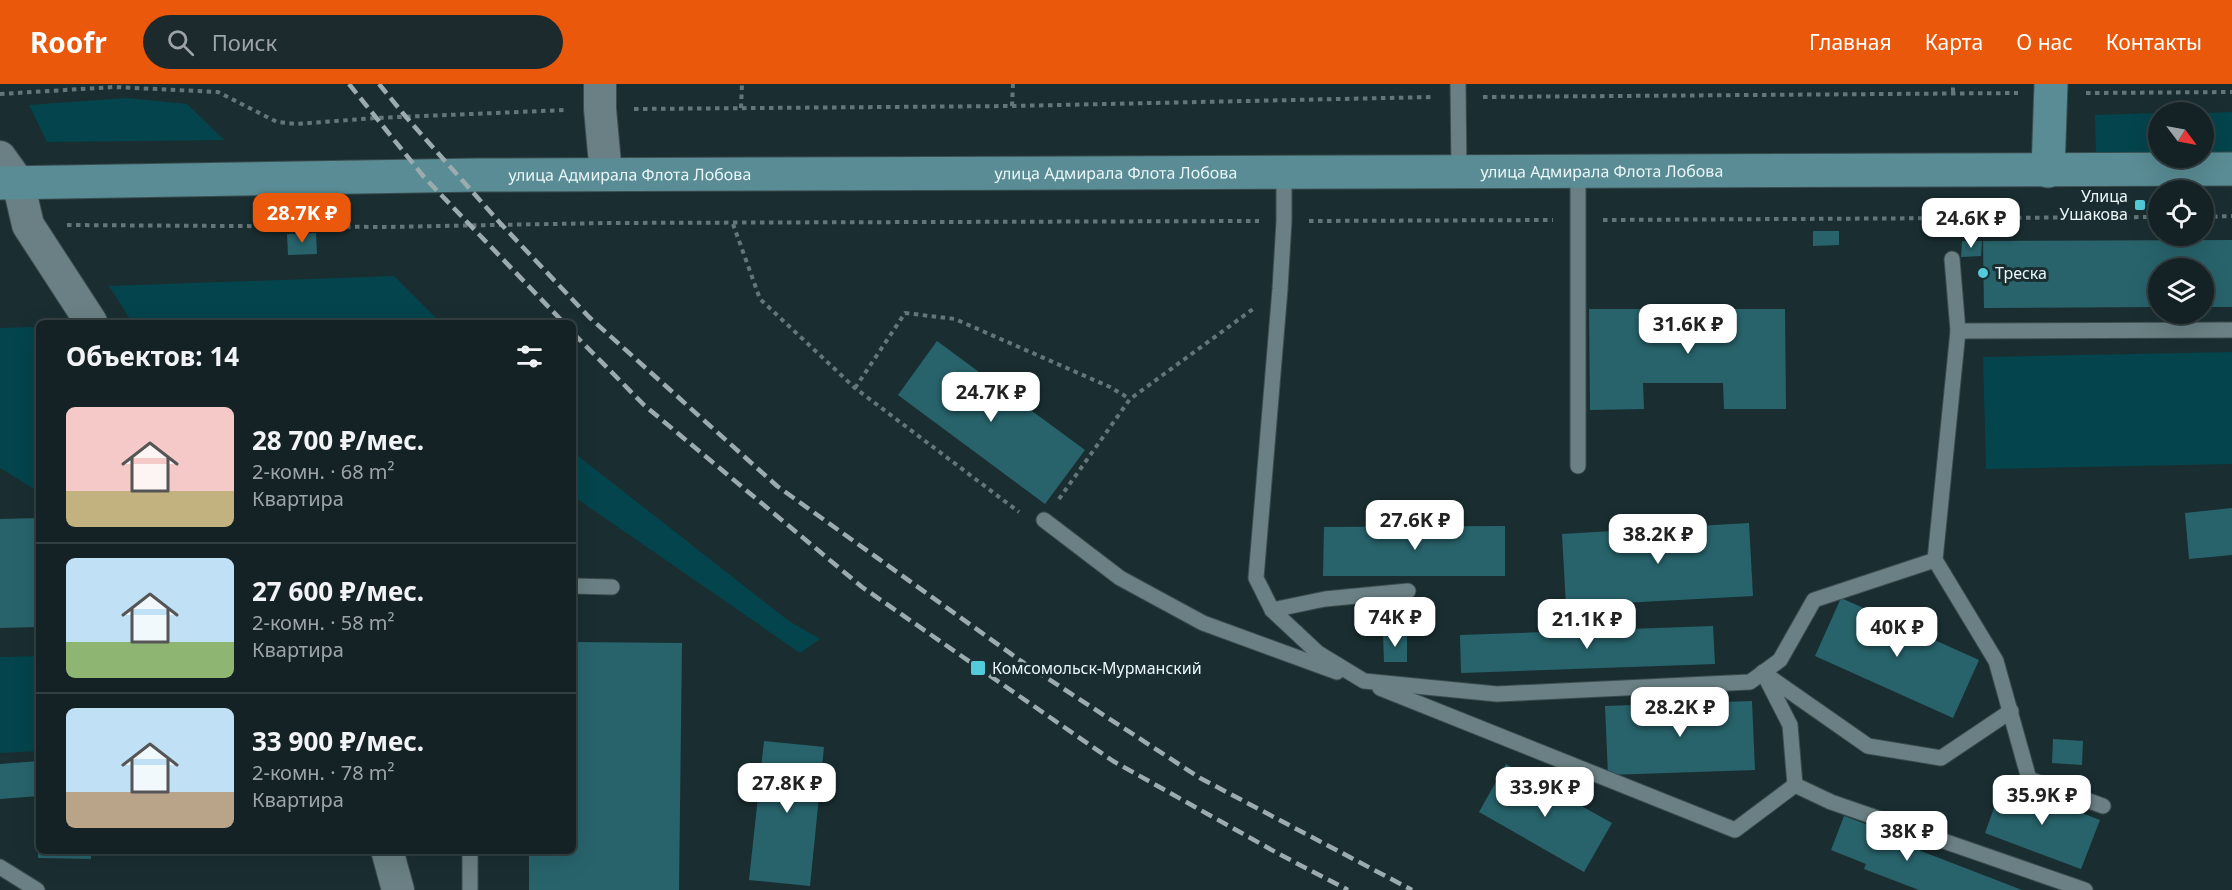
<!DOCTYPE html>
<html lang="ru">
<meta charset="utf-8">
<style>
body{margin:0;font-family:"Noto Sans",sans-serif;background:#1d2a2d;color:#f1f3f6;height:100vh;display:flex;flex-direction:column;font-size:22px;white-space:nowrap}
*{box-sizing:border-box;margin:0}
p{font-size:20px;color:#9da4a7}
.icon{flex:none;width:33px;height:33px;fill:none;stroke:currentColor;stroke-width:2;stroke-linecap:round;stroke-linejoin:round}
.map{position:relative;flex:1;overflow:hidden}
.side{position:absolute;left:36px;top:236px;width:540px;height:534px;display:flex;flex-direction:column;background:#142225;border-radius:9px;box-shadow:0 6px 24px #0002,0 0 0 2px #333f42}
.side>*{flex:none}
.needle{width:39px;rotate:122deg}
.fabs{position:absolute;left:2148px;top:18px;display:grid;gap:12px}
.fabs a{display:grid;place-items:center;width:66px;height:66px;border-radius:50%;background:#142225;box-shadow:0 6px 24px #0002,0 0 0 2px #333f42;font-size:30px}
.price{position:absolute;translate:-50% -51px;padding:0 14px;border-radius:12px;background:#fff;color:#222;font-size:20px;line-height:39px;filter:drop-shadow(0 2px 3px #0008)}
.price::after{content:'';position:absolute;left:50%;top:36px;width:18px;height:14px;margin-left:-9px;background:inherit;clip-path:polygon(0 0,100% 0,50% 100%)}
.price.selected{background:#ea580c;color:#fff}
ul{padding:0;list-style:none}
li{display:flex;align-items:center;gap:18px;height:150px;padding:0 30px}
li+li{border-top:2px solid #333f42}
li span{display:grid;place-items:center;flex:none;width:168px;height:120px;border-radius:9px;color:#555}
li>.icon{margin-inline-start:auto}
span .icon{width:72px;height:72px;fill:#fffc;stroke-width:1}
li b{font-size:26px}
h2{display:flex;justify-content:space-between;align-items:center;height:72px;padding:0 30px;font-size:26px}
header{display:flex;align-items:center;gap:36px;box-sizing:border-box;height:84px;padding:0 30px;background:#ea580c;color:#fff}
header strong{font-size:28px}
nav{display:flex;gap:33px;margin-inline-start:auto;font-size:21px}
.search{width:420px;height:54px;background:#1d2a2d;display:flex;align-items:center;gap:15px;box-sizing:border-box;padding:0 21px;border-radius:33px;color:#9da4a7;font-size:22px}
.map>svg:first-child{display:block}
.green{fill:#04444c}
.building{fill:#28636b}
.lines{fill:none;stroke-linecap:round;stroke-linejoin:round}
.lane-casing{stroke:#3b4c4f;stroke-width:17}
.street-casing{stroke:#3b4c4f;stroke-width:34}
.secondary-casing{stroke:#3b4c4f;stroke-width:35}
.path{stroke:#657679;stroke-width:4;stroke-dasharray:4.5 4.5;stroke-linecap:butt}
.lane{stroke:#6a8084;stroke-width:15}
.street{stroke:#6a8084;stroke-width:32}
.secondary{stroke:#598c94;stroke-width:33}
.rail{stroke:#9cabad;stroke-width:4.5;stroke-dasharray:12 6;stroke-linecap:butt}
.poi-dot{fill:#53cbdb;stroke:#1a2e31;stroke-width:2}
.labels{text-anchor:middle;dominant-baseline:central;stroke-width:6;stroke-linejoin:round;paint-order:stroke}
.street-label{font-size:16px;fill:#eaf6f8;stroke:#1a2e31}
.poi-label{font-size:16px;fill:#eaf6f8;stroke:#1a2e31;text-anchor:start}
</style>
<header>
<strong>Roofr</strong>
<div class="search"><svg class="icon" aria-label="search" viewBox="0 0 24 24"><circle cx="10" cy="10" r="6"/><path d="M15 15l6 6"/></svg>Поиск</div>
<nav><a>Главная</a><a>Карта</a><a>О нас</a><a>Контакты</a></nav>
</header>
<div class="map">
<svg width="2232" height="806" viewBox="0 0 2232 806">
<rect width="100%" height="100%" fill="#1a2e31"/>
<g class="green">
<path d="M127,14L187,20L224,56L47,58L29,21Z"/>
<path d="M2232,28V70L2204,71V29Z"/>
<path d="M2158,29V71L2096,72L2095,31Z"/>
<path d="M394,192L440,238H132L109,202Z"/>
<path d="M32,243L39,246V408L0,384V244Z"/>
<path d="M2232,268V380L1986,385L1983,273Z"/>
<path d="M573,368L789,537L820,555L800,569L573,412Z"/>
<path d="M39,572V667L0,669V573Z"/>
</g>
<g class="building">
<path d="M1813,147H1839V161L1813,162Z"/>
<path d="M316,149L317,170L288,171L287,150Z"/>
<path d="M2232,156V223H2204V184H2158V223L1984,224L1983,157Z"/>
<path d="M1962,157H1982L1981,172L1961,173Z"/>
<path d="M1589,225H1785L1786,325H1724L1723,299H1643L1644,325L1590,326Z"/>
<path d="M937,257L1085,366L1045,420L898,311Z"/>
<path d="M2232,424V471L2189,475L2185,429Z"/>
<path d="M39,434V543L0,544V435Z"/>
<path d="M1749,439L1753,512L1566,522L1562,450Z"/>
<path d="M1505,442V492H1323L1324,443Z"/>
<path d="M1841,514L1979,576L1953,634L1815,572Z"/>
<path d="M1713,542L1715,580L1461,589L1460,551Z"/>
<path d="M1407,550V578H1384L1383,551Z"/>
<path d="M573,558L682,559L679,806H529V766H573Z"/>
<path d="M1752,617L1755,686L1608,691L1605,622Z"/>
<path d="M2053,655L2083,657L2082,681L2052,679Z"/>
<path d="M764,657L824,663L810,802L749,796Z"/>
<path d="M39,677V712L0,715V680Z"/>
<path d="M1506,680L1612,739L1584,788L1479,728Z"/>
<path d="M2003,699L2100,736L2081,785L1985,749Z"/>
<path d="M1844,732L1879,745L1877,750L2022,806H1919L1864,785L1866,780L1831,766Z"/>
<path d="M38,766H91V775L38,774Z"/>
</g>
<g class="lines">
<defs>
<g id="lane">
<path d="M1458,0L1459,88"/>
<path d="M1578,88V382"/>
<path d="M1284,89V137L1280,205L1256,494L1272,526L1318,569L1364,597L1497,610L1750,598L1780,576L1814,516L1935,476"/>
<path d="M1952,175L1958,247L2232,246"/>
<path d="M1958,247L1935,476L1996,577L2029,695L2103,722"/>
<path d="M1044,436L1120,494L1203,539L1337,588"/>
<path d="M573,502L612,503"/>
<path d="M1272,526L1325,515L1408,507"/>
<path d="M1763,588L1790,641L1795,701L1831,718L2085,806"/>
<path d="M1765,590L1868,662L1941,674L2011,627"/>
<path d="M1380,604L1735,746L1795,701"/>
<path d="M470,766V806"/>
<path d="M0,783L37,806"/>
</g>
<g id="street">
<path d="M600,0V25L606,91"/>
<path d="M0,73L18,98L28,141L91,238"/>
<path d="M387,766L398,806"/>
</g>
<g id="secondary">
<path d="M2048,87L2051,0"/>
<path id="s1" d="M0,99L479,91L2232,85"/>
</g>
</defs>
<use href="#lane" class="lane-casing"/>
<use href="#street" class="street-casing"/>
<use href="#secondary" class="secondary-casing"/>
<g class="path">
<path d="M1953,8V0"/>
<path d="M2086,9L2232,8"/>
<path d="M0,10L114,3L218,8L277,38L296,40L376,34L566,26"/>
<path d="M1483,13L2018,9"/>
<path d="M1012,22L1013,0"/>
<path d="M741,24L742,0"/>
<path d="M634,25L1012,22L1433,13"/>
<path d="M2204,133L2232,132"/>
<path d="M1603,136L2158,133"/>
<path d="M1309,137L1553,136"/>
<path d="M733,140L760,215L855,304L1019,428"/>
<path d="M67,141L388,143L605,139L1259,137"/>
<path d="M1952,152V121"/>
<path d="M855,304L905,229L955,235L1110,303L1130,315"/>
<path d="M1059,415L1130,315L1253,225"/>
</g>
<use href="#lane" class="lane"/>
<use href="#street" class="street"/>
<use href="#secondary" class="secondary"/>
<g class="rail">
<path d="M349,0L424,93L563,238"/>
<path d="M379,0L406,33L501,140L589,233L777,402L1021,577L1200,694L1412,806"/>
<path d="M573,249L644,321L862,503L1113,677L1279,770L1348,806"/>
</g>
</g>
<g class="poi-dot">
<rect x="2134" y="115" width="12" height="12" rx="3"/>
<circle cx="1983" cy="189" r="6"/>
<rect x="970" y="576" width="16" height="16" rx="3"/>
</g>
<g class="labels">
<g class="street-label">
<text stroke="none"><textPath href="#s1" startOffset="1602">улица Адмирала Флота Лобова</textPath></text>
<text stroke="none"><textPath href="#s1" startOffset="1116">улица Адмирала Флота Лобова</textPath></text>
<text stroke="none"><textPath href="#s1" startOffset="630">улица Адмирала Флота Лобова</textPath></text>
</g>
<g class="poi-label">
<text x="2128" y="112" text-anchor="end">Улица<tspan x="2128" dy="18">Ушакова</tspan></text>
<text x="1995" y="189">Треска</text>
<text x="992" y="584">Комсомольск-Мурманский</text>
</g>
</g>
</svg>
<div class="fabs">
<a><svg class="needle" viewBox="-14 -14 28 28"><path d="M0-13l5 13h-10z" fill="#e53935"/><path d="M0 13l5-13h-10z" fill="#9da4a7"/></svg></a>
<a><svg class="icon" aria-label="locate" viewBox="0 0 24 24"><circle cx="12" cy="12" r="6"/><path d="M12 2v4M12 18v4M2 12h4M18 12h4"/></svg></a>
<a><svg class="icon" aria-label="layers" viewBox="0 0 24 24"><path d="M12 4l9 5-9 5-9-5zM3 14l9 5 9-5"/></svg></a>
</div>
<b class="price selected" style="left:302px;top:160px">28.7K ₽</b>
<b class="price" style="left:1971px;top:165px">24.6K ₽</b>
<b class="price" style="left:1688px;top:271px">31.6K ₽</b>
<b class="price" style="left:991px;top:339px">24.7K ₽</b>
<b class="price" style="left:1415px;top:467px">27.6K ₽</b>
<b class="price" style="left:1658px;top:481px">38.2K ₽</b>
<b class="price" style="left:1395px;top:564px">74K ₽</b>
<b class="price" style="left:1587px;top:566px">21.1K ₽</b>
<b class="price" style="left:1897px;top:574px">40K ₽</b>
<b class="price" style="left:1680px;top:654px">28.2K ₽</b>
<b class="price" style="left:787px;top:730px">27.8K ₽</b>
<b class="price" style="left:1545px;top:734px">33.9K ₽</b>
<b class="price" style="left:2042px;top:742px">35.9K ₽</b>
<b class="price" style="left:1907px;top:778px">38K ₽</b>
<section class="side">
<h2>Объектов: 14<svg class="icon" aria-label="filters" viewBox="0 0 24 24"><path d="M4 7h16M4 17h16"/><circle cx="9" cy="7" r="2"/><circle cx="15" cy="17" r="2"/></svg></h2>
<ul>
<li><span style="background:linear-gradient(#f6c9c9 70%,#c2b280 0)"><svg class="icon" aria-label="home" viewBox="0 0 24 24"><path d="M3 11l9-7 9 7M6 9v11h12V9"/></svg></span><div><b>28 700 ₽/мес.</b><p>2-комн. · 68 m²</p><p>Квартира</p></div></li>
<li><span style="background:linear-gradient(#bfe0f5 70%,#8fb573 0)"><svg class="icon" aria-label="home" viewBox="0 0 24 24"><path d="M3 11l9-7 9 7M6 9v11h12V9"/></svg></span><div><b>27 600 ₽/мес.</b><p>2-комн. · 58 m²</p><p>Квартира</p></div></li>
<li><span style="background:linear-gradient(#bfe0f5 70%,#b9a48a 0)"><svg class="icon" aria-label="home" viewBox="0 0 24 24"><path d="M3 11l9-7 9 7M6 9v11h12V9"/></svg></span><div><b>33 900 ₽/мес.</b><p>2-комн. · 78 m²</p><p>Квартира</p></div></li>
</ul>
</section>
</div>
